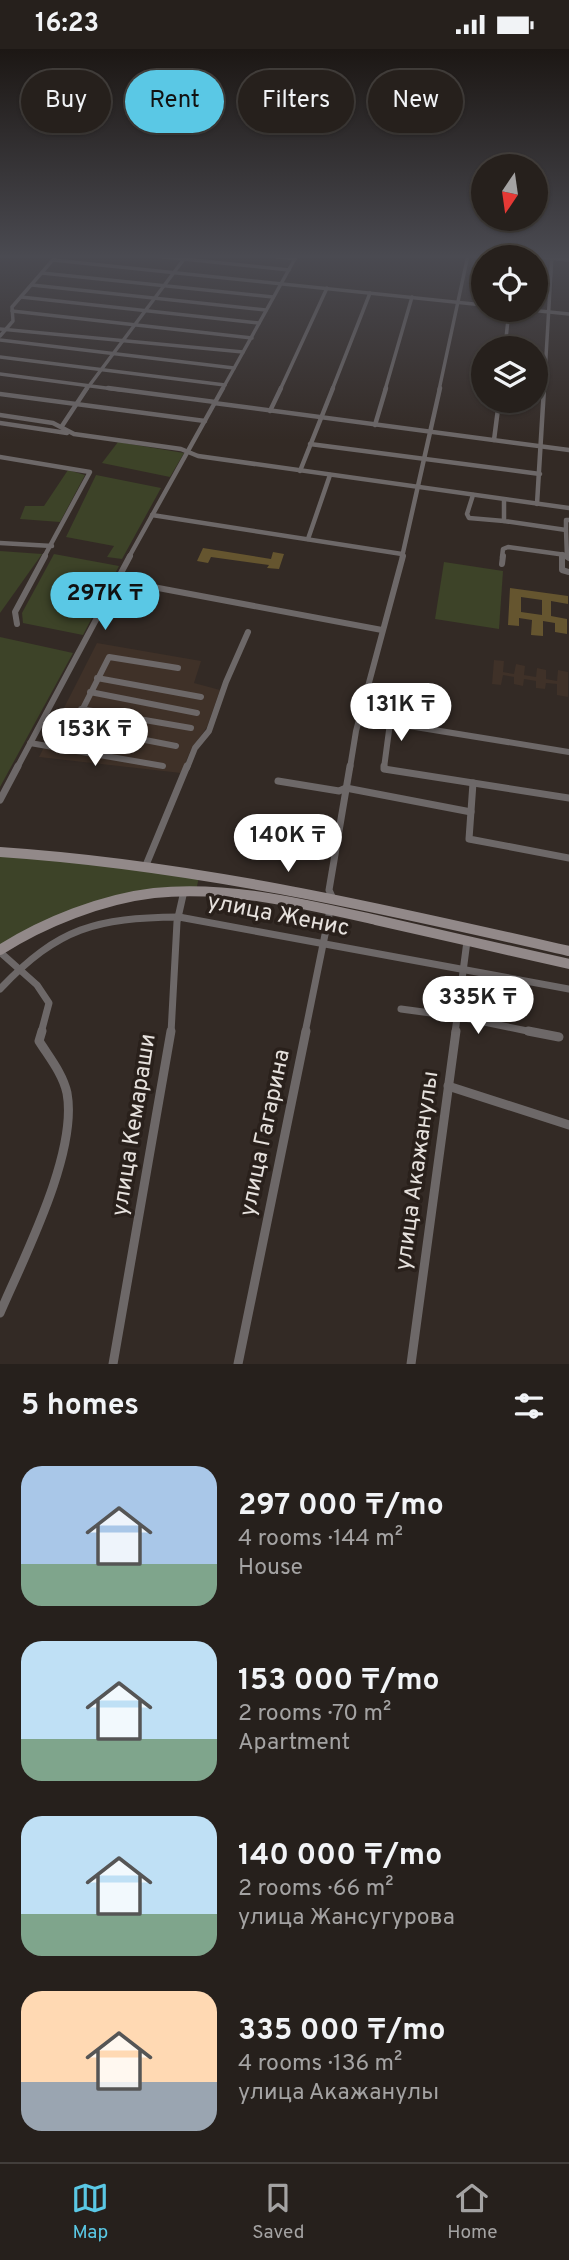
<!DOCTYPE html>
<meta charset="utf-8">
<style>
body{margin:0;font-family:Overpass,sans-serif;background:#2e2825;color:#f1f3f6;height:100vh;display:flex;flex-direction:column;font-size:26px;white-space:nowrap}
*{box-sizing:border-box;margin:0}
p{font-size:23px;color:#a4a3a3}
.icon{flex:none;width:38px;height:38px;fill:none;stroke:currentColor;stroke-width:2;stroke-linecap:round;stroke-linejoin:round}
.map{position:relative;height:1315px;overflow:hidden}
.drawer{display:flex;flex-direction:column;background:#26201c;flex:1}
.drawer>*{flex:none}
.guide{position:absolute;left:21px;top:21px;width:528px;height:63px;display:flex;gap:14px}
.needle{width:46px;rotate:193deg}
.controls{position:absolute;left:471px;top:105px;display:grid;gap:14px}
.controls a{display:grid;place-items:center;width:77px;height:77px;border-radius:50%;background:#26201c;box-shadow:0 2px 5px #0004,0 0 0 2px #423e3b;font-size:35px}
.price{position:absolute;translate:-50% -60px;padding:0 16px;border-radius:24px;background:#fff;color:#222;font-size:23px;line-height:46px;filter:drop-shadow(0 2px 4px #0008)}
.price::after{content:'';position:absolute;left:50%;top:42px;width:21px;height:16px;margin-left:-10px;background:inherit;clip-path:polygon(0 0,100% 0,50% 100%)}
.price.active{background:#5ac8e5;color:#111}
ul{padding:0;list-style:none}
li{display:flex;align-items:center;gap:21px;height:175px;padding:0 21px}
li span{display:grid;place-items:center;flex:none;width:196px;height:140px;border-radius:21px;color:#555}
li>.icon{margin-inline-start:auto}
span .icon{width:84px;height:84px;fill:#fffc;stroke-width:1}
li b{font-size:30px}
h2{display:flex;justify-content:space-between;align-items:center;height:84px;padding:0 21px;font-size:30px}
.pill{padding:0 24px;border-radius:32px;background:#26201c;box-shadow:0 2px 5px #0004,0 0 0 2px #423e3b;font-size:24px;line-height:63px}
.pill.active{background:#5ac8e5;color:#111}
.status{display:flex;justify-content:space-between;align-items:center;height:49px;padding:0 35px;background:#26201c;direction:ltr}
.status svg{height:19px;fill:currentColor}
.tabs{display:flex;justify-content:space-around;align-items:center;height:98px;border-top:2px solid #423e3b;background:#26201c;font-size:19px;color:#a4a3a3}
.tabs a{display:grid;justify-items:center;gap:4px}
.tabs .active{color:#5ac8e5}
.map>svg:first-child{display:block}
.built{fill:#3f3128}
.green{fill:#3d4328}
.building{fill:#65552f;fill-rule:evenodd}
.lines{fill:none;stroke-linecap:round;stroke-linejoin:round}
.street-far4{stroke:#6d6868;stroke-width:3.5}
.street-far3{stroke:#6d6868;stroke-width:4.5}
.street-far2{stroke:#6d6868;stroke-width:6}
.street-far1{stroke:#6d6868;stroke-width:7}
.street{stroke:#6d6868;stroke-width:9}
.secondary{stroke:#928989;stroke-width:10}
.labels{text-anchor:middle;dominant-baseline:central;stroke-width:7;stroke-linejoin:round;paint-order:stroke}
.near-street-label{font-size:23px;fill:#e6e1dd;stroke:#29201b}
</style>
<div class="status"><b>16:23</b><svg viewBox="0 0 49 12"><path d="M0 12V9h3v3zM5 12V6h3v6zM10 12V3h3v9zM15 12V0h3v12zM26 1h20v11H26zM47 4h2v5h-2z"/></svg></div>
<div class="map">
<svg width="569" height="1315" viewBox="0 0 569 1315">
<rect width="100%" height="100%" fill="#332a25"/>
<g class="built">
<path d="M97,594L201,612L194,634L220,641L207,678L190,703L181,724L39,708Z"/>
<path d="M494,611L504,612L503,623L514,625L516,615L525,617L524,626L536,628L537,619L546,621V630L557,632L558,621L568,623V648L557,646V635L546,634L545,640L536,639V632L524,630L523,637L514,635V628L503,626L501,636L492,635Z"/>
</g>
<g class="green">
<path d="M118,393L184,404L170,428L102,414Z"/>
<path d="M68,421L85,426L60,473L20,470L25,457H44Z"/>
<path d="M96,426L161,439L122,510L107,508L114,497L66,488Z"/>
<path d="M0,502L42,505L0,564Z"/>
<path d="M54,505L119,517L83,586L23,574L22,564Z"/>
<path d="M444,513L503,522L499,580L435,570Z"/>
<path d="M0,588L73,604L0,738Z"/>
<path d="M0,804L200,823L196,842L110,852L0,902Z"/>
</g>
<g class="building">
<path d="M203,499L271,510L273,503L284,505L279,520L267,519L269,516L211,508L208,514L197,512Z"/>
<path d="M510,539L568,547V555L551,552V567L567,570V585L555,583V574L543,572V587L531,586L532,571L519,569V577L508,576ZM521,548L542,551V566L521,563Z"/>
</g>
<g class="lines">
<g class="street-far4">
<path d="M145,206L289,221"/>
<path d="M263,206L295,210"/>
<path d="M512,206L533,208"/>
<path d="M536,208L569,211"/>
<path d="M53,211L483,256"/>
<path d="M42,224L273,248"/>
<path d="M32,236L266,261"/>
<path d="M21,248L259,274"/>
<path d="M530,261L569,265"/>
<path d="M12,262L252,289"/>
<path d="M0,280L243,303"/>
<path d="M0,287L13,272L12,258L57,206"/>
<path d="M0,291L234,319"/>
<path d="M505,299L509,261"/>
<path d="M0,308L225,336"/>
<path d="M0,325L121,341"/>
<path d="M86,341L187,206"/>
<path d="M222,341L297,206"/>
<path d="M280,341L327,239"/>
<path d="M332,341L370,244"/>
<path d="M385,341L412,248"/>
<path d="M439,341L468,206"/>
<path d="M544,341L552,206"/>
</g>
<g class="street-far3">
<path d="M108,339L215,353"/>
<path d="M0,345L205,372"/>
<path d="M214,354L569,401"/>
<path d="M270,362L281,339"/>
<path d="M0,366L53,374L74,385L181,400L198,407L569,459"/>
<path d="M0,374L67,384"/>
<path d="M375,376L386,339"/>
<path d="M62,377L87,339"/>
<path d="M494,391L499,352"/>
<path d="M310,395L540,425"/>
<path d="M0,408L90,423L44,508"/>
<path d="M300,422L333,339"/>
<path d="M473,446L467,465L469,469L504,472"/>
<path d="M504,451V472L566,481L567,508"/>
<path d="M537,455L544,339"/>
<path d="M152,466L402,505"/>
<path d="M566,481V471H569"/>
<path d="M308,490L330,426"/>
<path d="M0,494L52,497"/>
<path d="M562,505V508"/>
<path d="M129,508L223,339"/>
<path d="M402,508L440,339"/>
<path d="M502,508L503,500L508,498L566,506"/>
</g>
<g class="street-far2">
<path d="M562,507V521L569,523"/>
<path d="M566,507L569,509"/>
<path d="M502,515L503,507"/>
<path d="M124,551L137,535L382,581"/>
<path d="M17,575L15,563L45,507"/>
<path d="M97,629L201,648"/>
<path d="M90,643L197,664"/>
<path d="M81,660L191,679"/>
<path d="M360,669L569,703"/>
<path d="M73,677L176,697"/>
<path d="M30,694L163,717"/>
<path d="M63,699L109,608L178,619"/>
<path d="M17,719L130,507"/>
<path d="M187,719L195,699L209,682L226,633L248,583"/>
<path d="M350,719L356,682L403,507"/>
<path d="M384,719L390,674"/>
</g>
<g class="street-far1">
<path d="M384,717V720L569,749"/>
<path d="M278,732L339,742L346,739L471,763"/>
<path d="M473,734L469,790L569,809"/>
<path d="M0,751L18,717"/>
<path d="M146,816L187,717"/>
<path d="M333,850L329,841L350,717"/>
<path d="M0,903L37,936L49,954L41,984"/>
<path d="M0,940C59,878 96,869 179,868L569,940"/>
<path d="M401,960L460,968L537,984"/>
<path d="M171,984L177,873L184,842"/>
<path d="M305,984L330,861"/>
<path d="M455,984L467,892"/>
</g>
<g class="street">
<path d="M528,982L559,988"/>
<path d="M448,1037L569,1076"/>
<path d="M0,1264C24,1208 78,1104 67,1044C63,1025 49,1008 39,992L42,982"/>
<path d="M113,1315L171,982"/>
<path d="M238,1315L306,982"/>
<path d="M411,1315L456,982"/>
</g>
<g class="secondary">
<path d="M0,803C194,816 380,859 569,902"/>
<path d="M0,901C44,873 102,850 154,844C227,836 305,855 376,871C440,886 505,900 569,915"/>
</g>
</g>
<linearGradient id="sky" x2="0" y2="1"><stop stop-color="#1c1714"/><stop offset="0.53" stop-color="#4a4a51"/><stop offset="1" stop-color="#4a4a51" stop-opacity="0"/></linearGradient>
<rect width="569" height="391" fill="url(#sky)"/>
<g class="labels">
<g class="near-street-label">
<text transform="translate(278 867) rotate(11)">улица Женис</text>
<text transform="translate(135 1076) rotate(-81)">улица Кемараши</text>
<text transform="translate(266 1084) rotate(-78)">улица Гагарина</text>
<text transform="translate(418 1122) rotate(-82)">улица Акажанулы</text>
</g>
</g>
</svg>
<div class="controls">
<a><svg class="needle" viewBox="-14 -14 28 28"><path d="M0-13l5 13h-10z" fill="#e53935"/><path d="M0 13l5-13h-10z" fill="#a4a3a3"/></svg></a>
<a><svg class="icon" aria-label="locate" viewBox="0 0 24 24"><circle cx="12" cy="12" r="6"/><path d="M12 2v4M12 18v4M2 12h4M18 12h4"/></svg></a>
<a><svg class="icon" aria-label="layers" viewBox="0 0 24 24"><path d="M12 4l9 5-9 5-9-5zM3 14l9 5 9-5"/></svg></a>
</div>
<b class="price active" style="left:105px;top:583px">297K ₸</b>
<b class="price" style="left:401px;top:694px">131K ₸</b>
<b class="price" style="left:95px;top:719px">153K ₸</b>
<b class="price" style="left:288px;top:825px">140K ₸</b>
<b class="price" style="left:478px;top:987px">335K ₸</b>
<div class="guide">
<a class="pill">Buy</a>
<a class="pill active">Rent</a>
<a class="pill">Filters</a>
<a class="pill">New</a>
</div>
</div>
<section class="drawer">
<h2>5 homes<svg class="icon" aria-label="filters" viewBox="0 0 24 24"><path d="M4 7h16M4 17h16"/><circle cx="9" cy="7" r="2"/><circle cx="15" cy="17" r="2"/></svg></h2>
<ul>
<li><span style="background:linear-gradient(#a9c7e8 70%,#7fa58c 0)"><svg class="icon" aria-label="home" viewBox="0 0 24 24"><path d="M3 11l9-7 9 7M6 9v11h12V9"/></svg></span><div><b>297 000 ₸/mo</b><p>4 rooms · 144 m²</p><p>House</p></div></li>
<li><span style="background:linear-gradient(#bfe0f5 70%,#7fa58c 0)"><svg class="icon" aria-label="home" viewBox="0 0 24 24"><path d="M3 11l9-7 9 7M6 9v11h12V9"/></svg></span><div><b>153 000 ₸/mo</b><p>2 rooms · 70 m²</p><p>Apartment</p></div></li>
<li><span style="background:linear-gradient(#bfe0f5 70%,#7fa58c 0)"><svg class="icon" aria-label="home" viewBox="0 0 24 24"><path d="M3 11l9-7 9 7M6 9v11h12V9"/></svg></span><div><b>140 000 ₸/mo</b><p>2 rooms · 66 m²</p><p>улица Жансугурова</p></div></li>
<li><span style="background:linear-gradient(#ffd9b3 65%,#9aa5b1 0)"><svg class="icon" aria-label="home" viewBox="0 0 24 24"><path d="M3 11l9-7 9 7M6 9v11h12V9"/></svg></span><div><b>335 000 ₸/mo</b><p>4 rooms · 136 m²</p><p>улица Акажанулы</p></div></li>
</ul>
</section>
<nav class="tabs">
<a class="active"><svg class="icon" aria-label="map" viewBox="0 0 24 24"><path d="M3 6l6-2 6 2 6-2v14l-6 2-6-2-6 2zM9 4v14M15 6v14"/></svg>Map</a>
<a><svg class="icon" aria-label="saved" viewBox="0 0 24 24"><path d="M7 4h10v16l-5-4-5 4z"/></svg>Saved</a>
<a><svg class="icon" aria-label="home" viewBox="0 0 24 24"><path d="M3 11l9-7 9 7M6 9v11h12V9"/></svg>Home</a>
</nav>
